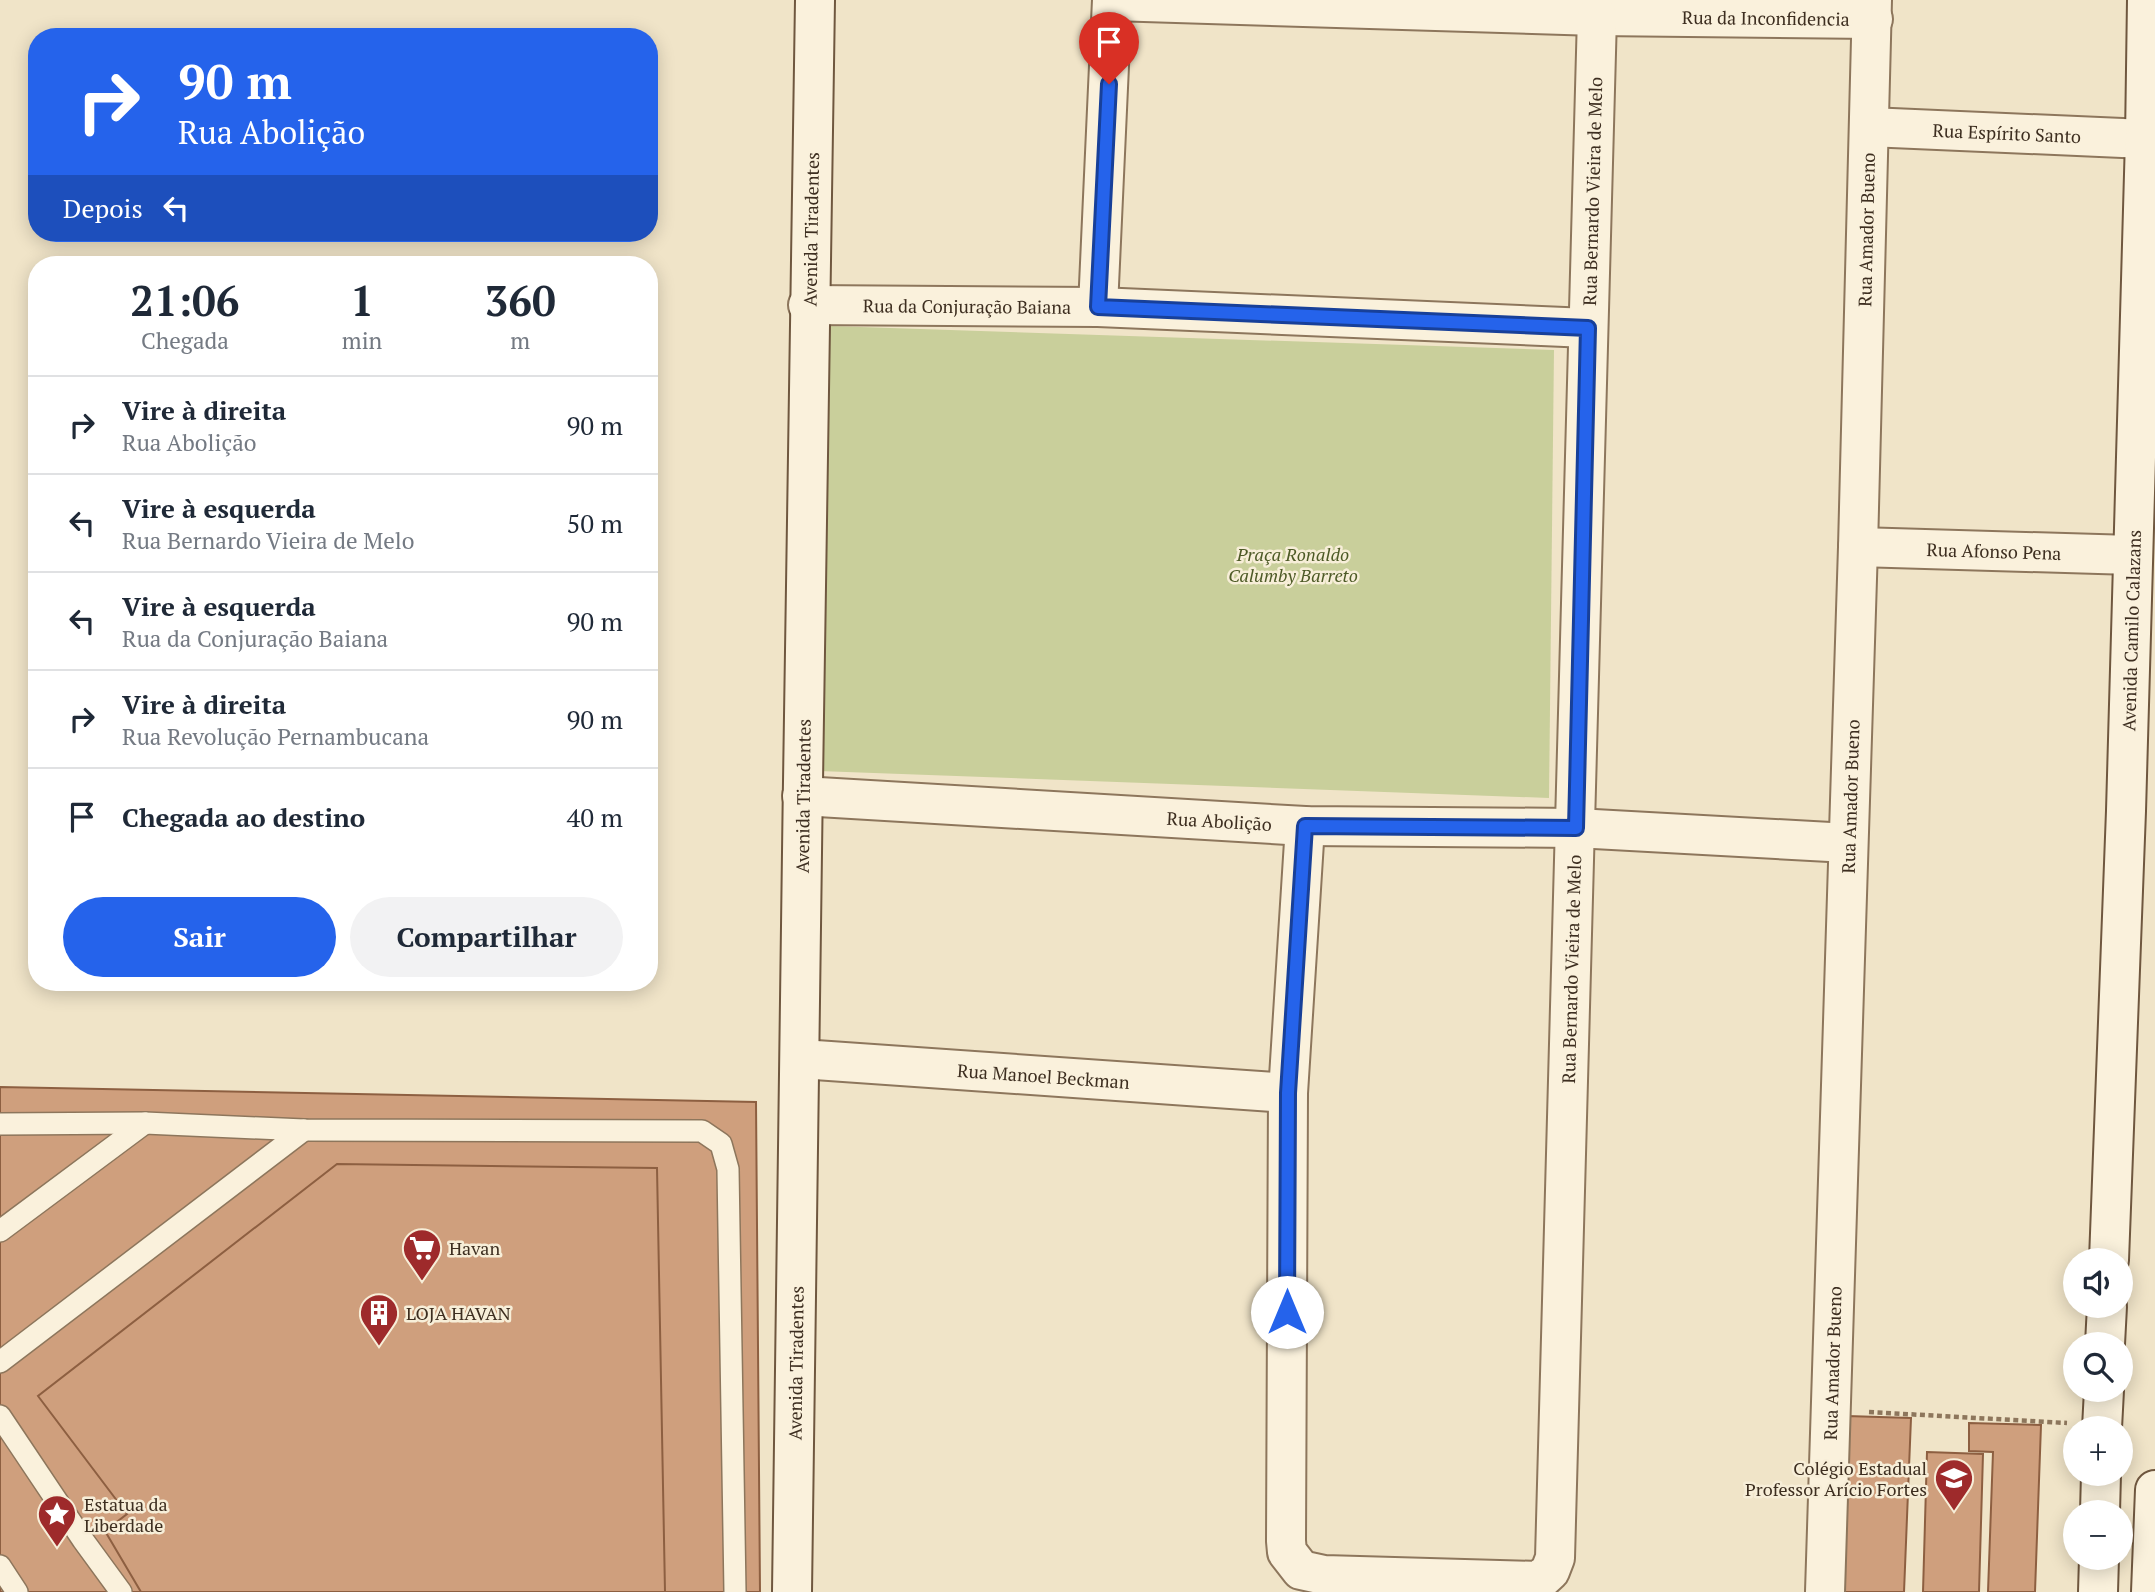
<!DOCTYPE html>
<html lang="pt">
<meta charset="utf-8">
<style>
body{margin:0;font-family:"PT Serif",serif;background:#f2f2f3;color:#1f2937;height:100vh;display:flex;flex-direction:column;font-size:26px;white-space:nowrap}
*{box-sizing:border-box;margin:0}
p{font-size:23px;color:#747a83}
.icon{flex:none;width:38px;height:38px;fill:none;stroke:currentColor;stroke-width:2;stroke-linecap:round;stroke-linejoin:round}
.map{position:relative;flex:1;overflow:hidden}
.panel{position:absolute;left:28px;top:256px;width:630px;height:735px;display:flex;flex-direction:column;background:#fff;border-radius:28px;box-shadow:0 4px 18px #0003}
.panel>*{flex:none}
.banner{position:absolute;left:28px;top:28px;width:630px;height:214px;border-radius:28px;box-shadow:0 4px 18px #0003;background:#2563eb;color:#fff;overflow:hidden}
.tools{position:absolute;left:2063px;top:1248px;display:grid;gap:14px}
.tools a{display:grid;place-items:center;width:70px;height:70px;border-radius:50%;background:#fff;box-shadow:0 4px 18px #0003;font-size:35px}
.pin{position:absolute;display:grid;place-items:center;width:60px;height:60px;color:#fff;margin:-72px -30px;border-radius:50% 50% 50% 0;rotate:-45deg;box-shadow:0 0 7px #0007}
.pin .icon{rotate:45deg}
.me{position:absolute;width:77px;margin:-38px;rotate:0deg;stroke-linejoin:round;filter:drop-shadow(0 0 5px #0008)}
.turn{display:flex;align-items:center;gap:24px;height:147px;padding:0 35px;font-size:32px}
.turn .icon{width:91px;height:91px;stroke-width:2.5}
.turn b{display:block;font-size:49px;line-height:60px}
.then{display:flex;align-items:center;height:66px;padding:0 35px;background:#0003;gap:14px;font-size:26px}
.eta{display:flex;justify-content:space-evenly;align-items:center;height:119px;text-align:center}
.eta b{font-size:42px;font-weight:800;line-height:49px}
.action{display:flex;gap:14px;margin-top:auto;padding:14px 35px}
.action a{flex:1;height:80px;border-radius:42px;background:#2563eb;color:#fff;font-size:28px;font-weight:800;line-height:80px;text-align:center}
.action a+a{background:#f2f2f3;color:#1f2937}
ul{padding:0;list-style:none}
li{display:flex;align-items:center;gap:21px;height:98px;padding:0 35px;border-top:2px solid #e0e1e3}
li div{flex:1}
li b{display:block;font-size:26px}
li em{font-style:normal}
.map>svg:first-child{display:block}
.green{fill:#c9cf9b}
.building{fill:#cf9f7d;stroke:#8d5f41;stroke-width:2}
.lines{fill:none;stroke-linecap:round;stroke-linejoin:round}
.lane-casing{stroke:#8d765c;stroke-width:24}
.street-casing{stroke:#8d765c;stroke-width:42}
.secondary-casing{stroke:#6f573f;stroke-width:42}
.path{stroke:#8d765c;stroke-width:4.5;stroke-dasharray:5 3.5;stroke-linecap:butt}
.lane{stroke:#faf1dc;stroke-width:21}
.street{stroke:#faf1dc;stroke-width:38}
.secondary{stroke:#faf1dc;stroke-width:38}
.route-casing{stroke:#184099;stroke-width:18}
.route{stroke:#2563eb;stroke-width:12}
.labels{text-anchor:middle;dominant-baseline:central;stroke-width:5;stroke-linejoin:round;paint-order:stroke}
.street-label{font-size:18px;fill:#3d2e20;stroke:#f7eed8}
.park-label{font-size:18px;font-style:italic;fill:#4d5a26;stroke:#f7eed8}
.poi-label{font-size:18px;fill:#3d2e20;stroke:#f7eed8;text-anchor:start}
</style>
<div class="map">
<svg width="2155" height="1592" viewBox="0 0 2155 1592">
<rect width="100%" height="100%" fill="#f0e4c8"/>
<path class="green" d="M830 326 1554 350 1549 798 819 771Z"/>
<g class="building">
<path d="M0 1087 756 1102 760 1592H0Z"/>
<path d="M337 1164 657 1168 665 1592H141L105 1531 127 1514 38 1396Z"/>
<path d="M1847 1416 1911 1418 1904 1592H1840Z"/>
<path d="M1969 1423 2041 1425 2035 1592H1988L1993 1452 1969 1451Z"/>
<path d="M1927 1452 1983 1454 1979 1592H1923Z"/>
</g>
<g class="lines">
<g class="lane-casing">
<g id="lane">
<path d="M0 1124 145 1123 304 1130 702 1131 721 1144 728 1169 735 1592"/>
<path d="M0 1231 145 1123"/>
<path d="M0 1362 304 1130"/>
<path d="M0 1416 83 1540 121 1592"/>
<path d="M0 1566 17 1592"/>
</g>
</g>
<g class="street-casing">
<g id="street">
<path id="s1" d="M1112 1 1597 16 1873 19"/>
<path id="s2" d="M1869 127 2145 139"/>
<path id="s3" d="M808 305 1098 307 1588 328"/>
<path d="M1098 307 1112 0"/>
<path id="s4" d="M1858 547 2132 555"/>
<path id="s5" d="M802 796 1305 826 1576 828 1848 843"/>
<path id="s6" d="M1305 826 1288 1093 1286 1541 1287 1552 1301 1570 1324 1575 1539 1581 1550 1571 1555 1558 1597 16"/>
<path id="s7" d="M801 1059 1288 1093"/>
<path id="s8" d="M1825 1592 1858 547 1872 0"/>
</g>
</g>
<g class="secondary-casing">
<g id="secondary">
<path id="s9" d="M2109 1260 2126 811 2145 139 2147 0"/>
<path d="M2105 1344 2107 1306"/>
<path d="M2102 1428 2104 1390"/>
<path d="M2100 1512 2101 1474"/>
<path id="s10" d="M792 1592C801 1061 804 531 815 0"/>
<path d="M2098 1592 2099 1558"/>
<path d="M2151 1592 2155 1490"/>
</g>
</g>
<path class="path" d="M1869 1412 2067 1423"/>
<use href="#lane" class="lane"/>
<use href="#street" class="street"/>
<use href="#secondary" class="secondary"/>
</g>
<g class="lines">
<g class="route-casing">
<path id="route" d="M1109 84 1098 307 1588 328 1576 828 1305 826 1288 1093 1287 1312"/>
</g>
<use href="#route" class="route"/>
</g>
<defs>
<g id="supermarket-pin" transform="scale(2.0125)"><path d="M0 17L-7.5 6A9.5 9.5 0 1 1 7.5 6Z" fill="#9e2a2b" stroke="#f7eed8"/><path d="M-6-5.5h2.5l.6 2H6L4.5 2H-2.5L-4.4-4H-6ZM-1.5 3.2a1.3 1.3 0 1 0 .1 0ZM3 3.2a1.3 1.3 0 1 0 .1 0Z" fill="#fff"/></g>
<g id="building-pin" transform="scale(2.0125)"><path d="M0 17L-7.5 6A9.5 9.5 0 1 1 7.5 6Z" fill="#9e2a2b" stroke="#f7eed8"/><path d="M-4-6H4V6H1V3H-1V6H-4ZM-2.5-4.3h1.7v1.8h-1.7ZM.8-4.3h1.7v1.8H.8ZM-2.5-1h1.7V.8h-1.7ZM.8-1h1.7V.8H.8Z" fill="#fff"/></g>
<g id="school-pin" transform="scale(2.0125)"><path d="M0 17L-7.5 6A9.5 9.5 0 1 1 7.5 6Z" fill="#9e2a2b" stroke="#f7eed8"/><path d="M0-5L7-2L0 1L-7-2ZM-4 1L0 2.5L4 1V4Q0 6-4 4Z" fill="#fff"/></g>
<g id="sight-pin" transform="scale(2.0125)"><path d="M0 17L-7.5 6A9.5 9.5 0 1 1 7.5 6Z" fill="#9e2a2b" stroke="#f7eed8"/><path d="M0-6L1.8-2.2L6-1.7L2.9 1.2L3.7 5.4L0 3.3L-3.7 5.4L-2.9 1.2L-6-1.7L-1.8-2.2Z" fill="#fff"/></g>
</defs>
<g fill-rule="evenodd">
<use href="#supermarket-pin" x="422" y="1248"/>
<use href="#building-pin" x="379" y="1313"/>
<use href="#school-pin" x="1954" y="1478"/>
<use href="#sight-pin" x="57" y="1514"/>
</g>
<g class="labels">
<g class="street-label">
<text stroke="none"><textPath href="#s1" startOffset="654">Rua da Inconfidencia</textPath></text>
<text stroke="none"><textPath href="#s2" startOffset="138">Rua Espírito Santo</textPath></text>
<text stroke="none"><textPath href="#s6" startOffset="2384">Rua Bernardo Vieira de Melo</textPath></text>
<text stroke="none"><textPath href="#s10" startOffset="1363">Avenida Tiradentes</textPath></text>
<text stroke="none"><textPath href="#s8" startOffset="1363">Rua Amador Bueno</textPath></text>
<text stroke="none"><textPath href="#s3" startOffset="159">Rua da Conjuração Baiana</textPath></text>
<text stroke="none"><textPath href="#s4" startOffset="136">Rua Afonso Pena</textPath></text>
<text stroke="none"><textPath href="#s9" startOffset="630">Avenida Camilo Calazans</textPath></text>
<text stroke="none"><textPath href="#s10" startOffset="796">Avenida Tiradentes</textPath></text>
<text stroke="none"><textPath href="#s8" startOffset="796">Rua Amador Bueno</textPath></text>
<text stroke="none"><textPath href="#s5" startOffset="418">Rua Abolição</textPath></text>
<text stroke="none"><textPath href="#s6" startOffset="1606">Rua Bernardo Vieira de Melo</textPath></text>
<text stroke="none"><textPath href="#s7" startOffset="243">Rua Manoel Beckman</textPath></text>
<text stroke="none"><textPath href="#s10" startOffset="229">Avenida Tiradentes</textPath></text>
<text stroke="none"><textPath href="#s8" startOffset="229">Rua Amador Bueno</textPath></text>
</g>
<g class="park-label">
<text x="1293" y="554">Praça Ronaldo<tspan x="1293" dy="21">Calumby Barreto</tspan></text>
</g>
<g class="poi-label">
<text x="449" y="1248">Havan</text>
<text x="406" y="1313">LOJA HAVAN</text>
<text x="1927" y="1468" text-anchor="end">Colégio Estadual<tspan x="1927" dy="21">Professor Arício Fortes</tspan></text>
<text x="84" y="1504">Estatua da<tspan x="84" dy="21">Liberdade</tspan></text>
</g>
</g>
</svg>
<div class="tools">
<a><svg class="icon" aria-label="sound" viewBox="0 0 24 24"><path d="M4 9h4l5-4v14l-5-4H4zM17 9q2 3 0 6"/></svg></a>
<a><svg class="icon" aria-label="search" viewBox="0 0 24 24"><circle cx="10" cy="10" r="6"/><path d="M15 15l6 6"/></svg></a>
<a>+</a>
<a>−</a>
</div>
<div class="pin" style="left:1109px;top:84px;background:#d93025"><svg class="icon" aria-label="arrive" viewBox="0 0 24 24"><path d="M6 21V4h12l-3 4 3 4H6"/></svg></div>
<svg class="me" style="left:1287px;top:1312px" viewBox="-20 -20 40 40"><circle r="19" fill="#fff"/><path d="M0-13L10 11 0 6-10 11z" fill="#2563eb"/></svg>
<div class="banner">
<div class="turn"><svg class="icon" aria-label="right" viewBox="0 0 24 24"><path d="M7 20v-9h11M14 6l5 5-5 5"/></svg><div><b>90 m</b>Rua Abolição</div></div>
<div class="then">Depois<svg class="icon" aria-label="left" viewBox="0 0 24 24"><path d="M17 20v-9H6M10 6l-5 5 5 5"/></svg></div>
</div>
<section class="panel">
<div class="eta">
<div><b>21:06</b><p>Chegada</p></div>
<div><b>1</b><p>min</p></div>
<div><b>360</b><p>m</p></div>
</div>
<ul>
<li><svg class="icon" aria-label="right" viewBox="0 0 24 24"><path d="M7 20v-9h11M14 6l5 5-5 5"/></svg><div><b>Vire à direita</b><p>Rua Abolição</p></div><em>90 m</em></li>
<li><svg class="icon" aria-label="left" viewBox="0 0 24 24"><path d="M17 20v-9H6M10 6l-5 5 5 5"/></svg><div><b>Vire à esquerda</b><p>Rua Bernardo Vieira de Melo</p></div><em>50 m</em></li>
<li><svg class="icon" aria-label="left" viewBox="0 0 24 24"><path d="M17 20v-9H6M10 6l-5 5 5 5"/></svg><div><b>Vire à esquerda</b><p>Rua da Conjuração Baiana</p></div><em>90 m</em></li>
<li><svg class="icon" aria-label="right" viewBox="0 0 24 24"><path d="M7 20v-9h11M14 6l5 5-5 5"/></svg><div><b>Vire à direita</b><p>Rua Revolução Pernambucana</p></div><em>90 m</em></li>
<li><svg class="icon" aria-label="arrive" viewBox="0 0 24 24"><path d="M6 21V4h12l-3 4 3 4H6"/></svg><div><b>Chegada ao destino</b></div><em>40 m</em></li>
</ul>
<div class="action"><a>Sair</a><a>Compartilhar</a></div>
</section>
</div>
